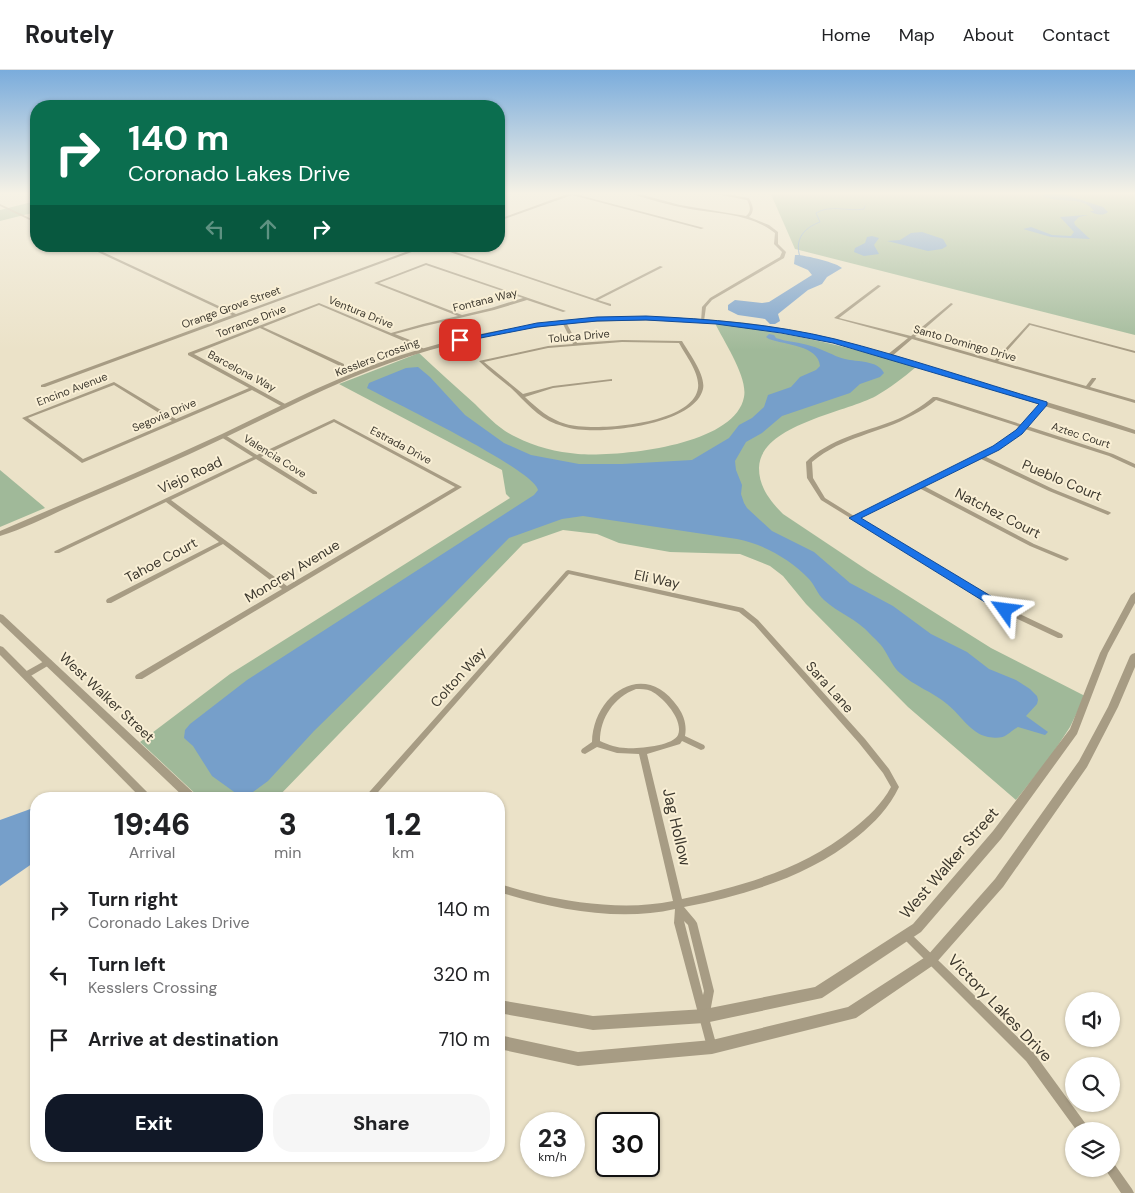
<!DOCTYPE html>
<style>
body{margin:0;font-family:"DM Sans",sans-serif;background:#f6f6f6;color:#202124;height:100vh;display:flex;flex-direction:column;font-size:19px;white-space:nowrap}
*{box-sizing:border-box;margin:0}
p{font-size:16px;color:#757577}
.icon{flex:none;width:28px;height:28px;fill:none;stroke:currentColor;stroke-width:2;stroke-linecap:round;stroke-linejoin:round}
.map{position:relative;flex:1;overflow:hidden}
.side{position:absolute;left:30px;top:722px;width:475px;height:370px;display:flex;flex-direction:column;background:#fff;border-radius:20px;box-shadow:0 1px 4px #0004}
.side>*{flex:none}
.banner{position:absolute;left:30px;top:30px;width:475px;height:152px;border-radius:20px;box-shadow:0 1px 4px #0004;background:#0b6e4f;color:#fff;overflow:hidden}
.tools{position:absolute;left:1065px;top:922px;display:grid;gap:10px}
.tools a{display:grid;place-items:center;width:55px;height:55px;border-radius:50%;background:#fff;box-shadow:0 1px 4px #0004;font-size:25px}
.speed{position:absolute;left:520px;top:1042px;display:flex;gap:10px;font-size:25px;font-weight:700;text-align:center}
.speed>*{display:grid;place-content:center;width:65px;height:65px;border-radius:50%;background:#fff;box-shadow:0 1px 4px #0004;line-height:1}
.speed small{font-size:12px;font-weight:400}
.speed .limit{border:2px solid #111;border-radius:8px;background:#fff;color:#111}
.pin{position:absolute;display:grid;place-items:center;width:42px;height:42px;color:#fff;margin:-21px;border-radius:10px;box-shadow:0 2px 8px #0006}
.me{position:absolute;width:55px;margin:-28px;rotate:301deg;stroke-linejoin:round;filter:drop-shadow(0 0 4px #0008)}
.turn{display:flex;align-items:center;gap:18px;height:105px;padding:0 15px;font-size:22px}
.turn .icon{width:65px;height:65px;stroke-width:2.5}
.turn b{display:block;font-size:35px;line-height:42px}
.lanes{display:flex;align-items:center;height:48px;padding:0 15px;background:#0003;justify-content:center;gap:25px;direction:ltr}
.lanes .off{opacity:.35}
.eta{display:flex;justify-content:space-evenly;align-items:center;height:85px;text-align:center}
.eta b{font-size:30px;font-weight:800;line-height:35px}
.primary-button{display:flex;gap:10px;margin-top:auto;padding:10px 15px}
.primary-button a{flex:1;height:58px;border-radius:20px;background:#111827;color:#fff;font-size:20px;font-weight:800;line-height:58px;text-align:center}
.primary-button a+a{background:#f6f6f6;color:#202124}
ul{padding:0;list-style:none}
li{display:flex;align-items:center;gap:15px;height:65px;padding:0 15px}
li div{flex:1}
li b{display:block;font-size:19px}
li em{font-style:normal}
header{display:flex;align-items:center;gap:30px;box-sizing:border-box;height:70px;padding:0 25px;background:#fff;border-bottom:1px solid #e0e0e0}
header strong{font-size:24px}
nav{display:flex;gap:28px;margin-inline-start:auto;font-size:18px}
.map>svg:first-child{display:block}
.green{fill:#a0b999}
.water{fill:#769fca}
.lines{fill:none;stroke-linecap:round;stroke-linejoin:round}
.stream{stroke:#769fca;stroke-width:1}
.minor{fill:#a79c84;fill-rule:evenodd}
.tertiary{fill:#a79c84;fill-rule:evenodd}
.primary{fill:#766135;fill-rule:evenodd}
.route{fill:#1a73e8;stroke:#114b97}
.labels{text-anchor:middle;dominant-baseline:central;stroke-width:4;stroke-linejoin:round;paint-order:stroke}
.far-street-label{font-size:11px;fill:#3c382e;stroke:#f9efd5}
.street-label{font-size:14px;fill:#3c382e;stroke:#f9efd5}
.near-street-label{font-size:16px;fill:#3c382e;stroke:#f9efd5}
</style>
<header>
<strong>Routely</strong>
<nav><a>Home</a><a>Map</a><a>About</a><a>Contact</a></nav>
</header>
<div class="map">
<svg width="1135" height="1123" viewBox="0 0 1135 1123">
<rect width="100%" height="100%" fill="#ebe2c8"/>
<g class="green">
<path d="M770 122H1135V265L795 179Z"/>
<path d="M36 131V142L0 151V140Z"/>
<path d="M715 253C786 262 848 276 916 297 904 307 890 318 876 326 844 343 760 355 759 398 759 417 770 431 783 444L867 500 991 578 1085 626 1070 657 1051 686 1016 730 908 637 806 534 783 506 770 496 740 484 670 482 619 473 597 464 563 460 523 474 276 729H201L140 672 230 604 510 428 506 424 502 400 339 314 419 283C437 300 456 317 475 334 487 346 500 360 516 367 535 377 557 382 578 384 618 387 735 376 744 327 748 307 724 272 715 253Z"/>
<path d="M0 400 43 436 45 438 0 457Z"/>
</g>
<g class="water">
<path d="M1046 122H1057L1103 137 1108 142C1103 146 1095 145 1090 141H1094C1083 125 1058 134 1043 126Z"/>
<path d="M1086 145H1088L1079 147 1074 152 1075 155 1090 169 1051 167 1023 159 1031 157 1052 165 1071 166 1074 162 1060 147Z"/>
<path d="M922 162 943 169 947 176 942 179 928 181 887 171 900 170 911 163Z"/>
<path d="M872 166 879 168 874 175 879 184 864 186 854 182 855 178 865 173 867 167Z"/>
<path d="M795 185C802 184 838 193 842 198L827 207 822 214 808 220 778 244 780 251 775 254H770L765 249 738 245 728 240V235L735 230 762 233 769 232 812 205 808 200 794 194Z"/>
<path d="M769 264 774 265 776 268C787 272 800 272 811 276 823 279 833 286 845 289 857 292 878 290 884 303L880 307 860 314 850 323 782 346 762 363 746 372 735 391 736 400 742 415 741 424 744 433 747 438 772 461 814 482 850 513 893 536 931 564 967 582 989 599 1016 610 1030 619 1037 626 1038 630 1037 634 1026 646 1048 662 1045 665 1018 657C1006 664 1006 670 988 667 970 663 961 645 947 634 933 622 914 616 900 603 893 597 890 589 885 581 882 575 875 569 870 564 857 549 838 543 824 530 817 524 815 515 809 509 790 489 763 474 737 469L583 446 562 449 509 468 444 534 314 661 268 711 253 722 237 724 212 706 193 676 184 668 185 660 190 654 247 610 534 425 538 420C535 400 393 332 367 318L369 313 406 298 418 297 430 307 465 345 504 373 531 385 579 394H622L692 390 729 368 739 355 752 348 764 337 768 325 791 317 800 307 816 300 820 296C818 275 785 275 769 269L766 267Z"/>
<path d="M36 737V791L0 816V750Z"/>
</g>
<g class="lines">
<path class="stream" d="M800 187C794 169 804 158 820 152L816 143C831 134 848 142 864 139L865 136"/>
<g class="minor">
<path d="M573 122H575V124L704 158 701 159 572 125 499 151V149Z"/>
<path d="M626 122H632L680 135 746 146C752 141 750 136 747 130L705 122H714L749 128C753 136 755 141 749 147L769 155 778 162V174L786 182 784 188 712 230 706 237 704 251 701 252 702 237 710 228 780 187 782 182 774 174 775 163C751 144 720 144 690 139 669 135 647 129 626 122Z"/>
<path d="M0 134 36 151V153L0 136Z"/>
<path d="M85 176H90L236 244 422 176H428L45 317H41V315L232 245Z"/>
<path d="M432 176H438L595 229 660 196 663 197 598 230 611 234V236H610Z"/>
<path d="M426 193 566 241 563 242 527 230 494 240 425 256 395 264 410 270 424 279V280L422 281 406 272 319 235 263 257 344 294V296H340L260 258 194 284 287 335V337H283L252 320 82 393 22 348 114 312 176 349 249 318 188 285V283L319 233 391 263 423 254 458 246 374 213ZM426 195 523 228 491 238 462 245 379 213ZM114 315 172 351 83 389 28 348Z"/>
<path d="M878 215 881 216 839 248 911 266 951 233 953 234 952 235 915 267 995 290 1029 253 1135 281V283L1030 255 998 291 1086 316 1092 308H1096V309L1090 317 1135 330V333L912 269 891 287H887V285L908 268 834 248Z"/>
<path d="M563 251 566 252 577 273 622 270 682 271C689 283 706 305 703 319 695 353 614 362 586 360 575 360 565 357 556 354 537 347 525 331 511 318 500 309 489 301 479 291L548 276 573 274 562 252ZM622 272 679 273C686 286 700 303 698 318 693 355 593 362 566 354 549 349 538 339 525 327L553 318 610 311H612V309L553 316 523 324 484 292 548 278Z"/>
<path d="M933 327H937L1023 355 1042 332H1046V334L1027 356 1113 384 1135 394V398L1109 386 1025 359C1014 371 998 379 984 386L1053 419 1110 442 1111 443 1108 445 1049 421 979 388 924 416 1034 474 1068 488 1069 489 1066 491 1030 476 919 418 858 448 1007 538 1062 564 1063 566 1062 568H1058L1003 542 821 430 807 408 806 392C829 369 864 362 893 351 908 345 921 337 933 327ZM936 330 1020 357 1017 361 994 377 854 446 825 428 813 408 812 392C843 366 879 364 913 345 921 341 929 336 936 330Z"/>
<path d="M334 349 462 417 142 609H136L135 607 136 605 282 519 223 474 111 533H107L106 531 107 529 219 472 166 432 59 483H55L54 482 55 481 253 387 221 367V365H225L257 385ZM334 352 455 417 287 516 171 430 256 389 313 424H317V422L261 387Z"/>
<path d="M568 500 743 538 758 550 865 669 889 699 899 717C889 738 875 752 857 767 808 807 745 825 684 837L695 850 697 853 714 921 709 948 717 977 716 981 712 982 708 981 707 977 674 853 675 839C618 852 554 839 499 822V814C511 817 523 821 536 824 578 834 630 840 673 831L639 684 617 683 597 677 585 684 582 683 581 681 582 679 592 672C593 624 645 588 678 637 684 646 687 655 685 666L704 675 705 677 704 679 701 680 682 671 680 674 647 684 682 829C743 816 803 799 853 759 868 747 882 734 891 717L883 703 859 673 754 554 739 542 569 504 372 729H363L566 501ZM636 619C641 619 646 619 651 621 663 627 684 650 678 665 673 676 637 679 626 678 617 678 609 675 600 671 600 648 614 627 636 619ZM684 851 688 855 704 921 703 925Z"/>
<path d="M48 589 51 590 52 592 51 594 29 607H23L22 605 23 603Z"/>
<path d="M906 860 909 862 1034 983 1088 1057 1090 1061H1077L1026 991 903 868 901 865 903 862Z"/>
<path d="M1111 1093 1115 1095 1132 1119 1134 1123H1121L1105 1099H1111Z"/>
</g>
<g class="tertiary">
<path d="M626 247C678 247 730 249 781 258 853 271 921 294 990 315 1038 330 1087 343 1135 360V364L867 281C697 235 515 239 351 308 309 326 268 347 226 367 178 390 129 411 80 432 54 443 27 458 0 466V461C74 429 149 398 222 364 287 333 351 299 421 279 488 259 556 250 626 247Z"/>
<path d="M1135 522V533L1108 583 1077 664 1001 769 921 862 822 928 705 953 593 960 499 943V930L593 946 705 939 815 917 913 854 993 761 1070 659 1100 583 1131 525Z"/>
<path d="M0 544 3 545 197 726 198 729H186L0 552Z"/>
<path d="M0 576 3 577 154 729H142L0 585Z"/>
<path d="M1135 583V597L1118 637 1087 697 1003 817 935 894 856 948 712 984 578 996 499 979V965L578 982 712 970 848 937 927 886 995 809 1079 691 1108 637 1130 586 1132 584Z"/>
</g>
<path class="primary" d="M0 122H3L0 124Z"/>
</g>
<linearGradient id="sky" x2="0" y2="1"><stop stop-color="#7aacdc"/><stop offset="0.44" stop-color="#f6f2e6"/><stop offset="1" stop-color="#f6f2e6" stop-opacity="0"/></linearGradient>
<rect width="1135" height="280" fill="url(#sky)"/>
<path class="route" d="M646 246C710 249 773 254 835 269 906 287 976 311 1047 332V335L1022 364 999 380 861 448 1009 537 1010 540 1009 542H1001L849 448 993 376 1016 360 1039 334 833 273 781 263 716 254 646 250 597 251 537 257 460 272 457 270 537 253 597 247Z"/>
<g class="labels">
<g class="far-street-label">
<text transform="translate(485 230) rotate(-14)">Fontana Way</text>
<text transform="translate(231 237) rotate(-20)">Orange Grove Street</text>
<text transform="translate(361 242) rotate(22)">Ventura Drive</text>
<text transform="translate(251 251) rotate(-21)">Torrance Drive</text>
<text transform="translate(579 266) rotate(-5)">Toluca Drive</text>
<text transform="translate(965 273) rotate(16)">Santo Domingo Drive</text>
<text transform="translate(377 287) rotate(-21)">Kesslers Crossing</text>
<text transform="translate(242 301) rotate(28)">Barcelona Way</text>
<text transform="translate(72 319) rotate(-21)">Encino Avenue</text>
<text transform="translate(164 345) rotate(-23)">Segovia Drive</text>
<text transform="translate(1081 365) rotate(18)">Aztec Court</text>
<text transform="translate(401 375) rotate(28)">Estrada Drive</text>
<text transform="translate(275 386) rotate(32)">Valencia Cove</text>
</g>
<g class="street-label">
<text transform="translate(190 405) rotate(-25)">Viejo Road</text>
<text transform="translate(1062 410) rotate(23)">Pueblo Court</text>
<text transform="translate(998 443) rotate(27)">Natchez Court</text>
<text transform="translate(161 490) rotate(-28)">Tahoe Court</text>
<text transform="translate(292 501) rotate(-31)">Moncrey Avenue</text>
<text transform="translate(657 509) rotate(12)">Eli Way</text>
<text transform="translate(458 607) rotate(-48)">Colton Way</text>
<text transform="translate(830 617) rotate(48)">Sara Lane</text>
<text transform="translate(107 627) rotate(43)">West Walker Street</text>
</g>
<g class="near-street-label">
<text transform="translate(677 757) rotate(77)">Jag Hollow</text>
<text transform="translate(949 793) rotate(-49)">West Walker Street</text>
<text transform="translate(1000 938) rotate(46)">Victory Lakes Drive</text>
</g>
</g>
</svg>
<div class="tools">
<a><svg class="icon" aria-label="sound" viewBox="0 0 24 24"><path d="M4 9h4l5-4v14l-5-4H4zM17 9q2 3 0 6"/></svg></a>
<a><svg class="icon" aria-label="search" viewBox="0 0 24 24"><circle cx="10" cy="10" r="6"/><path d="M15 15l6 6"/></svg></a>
<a><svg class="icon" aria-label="layers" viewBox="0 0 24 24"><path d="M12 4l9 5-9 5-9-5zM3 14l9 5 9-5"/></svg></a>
</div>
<div class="speed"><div>23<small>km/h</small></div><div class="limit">30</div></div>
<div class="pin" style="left:460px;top:270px;background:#d93025"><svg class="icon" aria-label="arrive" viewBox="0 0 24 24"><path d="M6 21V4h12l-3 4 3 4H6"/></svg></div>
<svg class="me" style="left:1005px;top:540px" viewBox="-20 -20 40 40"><path d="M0-17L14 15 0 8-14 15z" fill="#1a73e8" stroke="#fff" stroke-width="4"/></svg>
<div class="banner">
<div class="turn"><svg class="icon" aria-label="right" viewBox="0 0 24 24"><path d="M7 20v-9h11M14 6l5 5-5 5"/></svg><div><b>140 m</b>Coronado Lakes Drive</div></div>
<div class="lanes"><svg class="icon off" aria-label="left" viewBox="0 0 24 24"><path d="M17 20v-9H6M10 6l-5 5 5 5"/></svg><svg class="icon off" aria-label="ahead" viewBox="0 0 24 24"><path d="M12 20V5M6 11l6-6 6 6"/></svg><svg class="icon" aria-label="right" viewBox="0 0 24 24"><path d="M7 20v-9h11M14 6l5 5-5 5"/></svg></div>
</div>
<section class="side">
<div class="eta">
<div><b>19:46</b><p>Arrival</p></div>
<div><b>3</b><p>min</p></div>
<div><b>1.2</b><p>km</p></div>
</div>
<ul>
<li><svg class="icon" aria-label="right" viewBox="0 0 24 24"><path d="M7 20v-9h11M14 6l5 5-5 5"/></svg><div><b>Turn right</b><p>Coronado Lakes Drive</p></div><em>140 m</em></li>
<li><svg class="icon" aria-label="left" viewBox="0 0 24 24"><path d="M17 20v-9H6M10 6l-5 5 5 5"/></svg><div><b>Turn left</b><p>Kesslers Crossing</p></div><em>320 m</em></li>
<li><svg class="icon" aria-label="arrive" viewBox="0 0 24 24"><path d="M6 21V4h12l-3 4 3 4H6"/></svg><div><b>Arrive at destination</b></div><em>710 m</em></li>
</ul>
<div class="primary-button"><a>Exit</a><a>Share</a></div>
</section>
</div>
